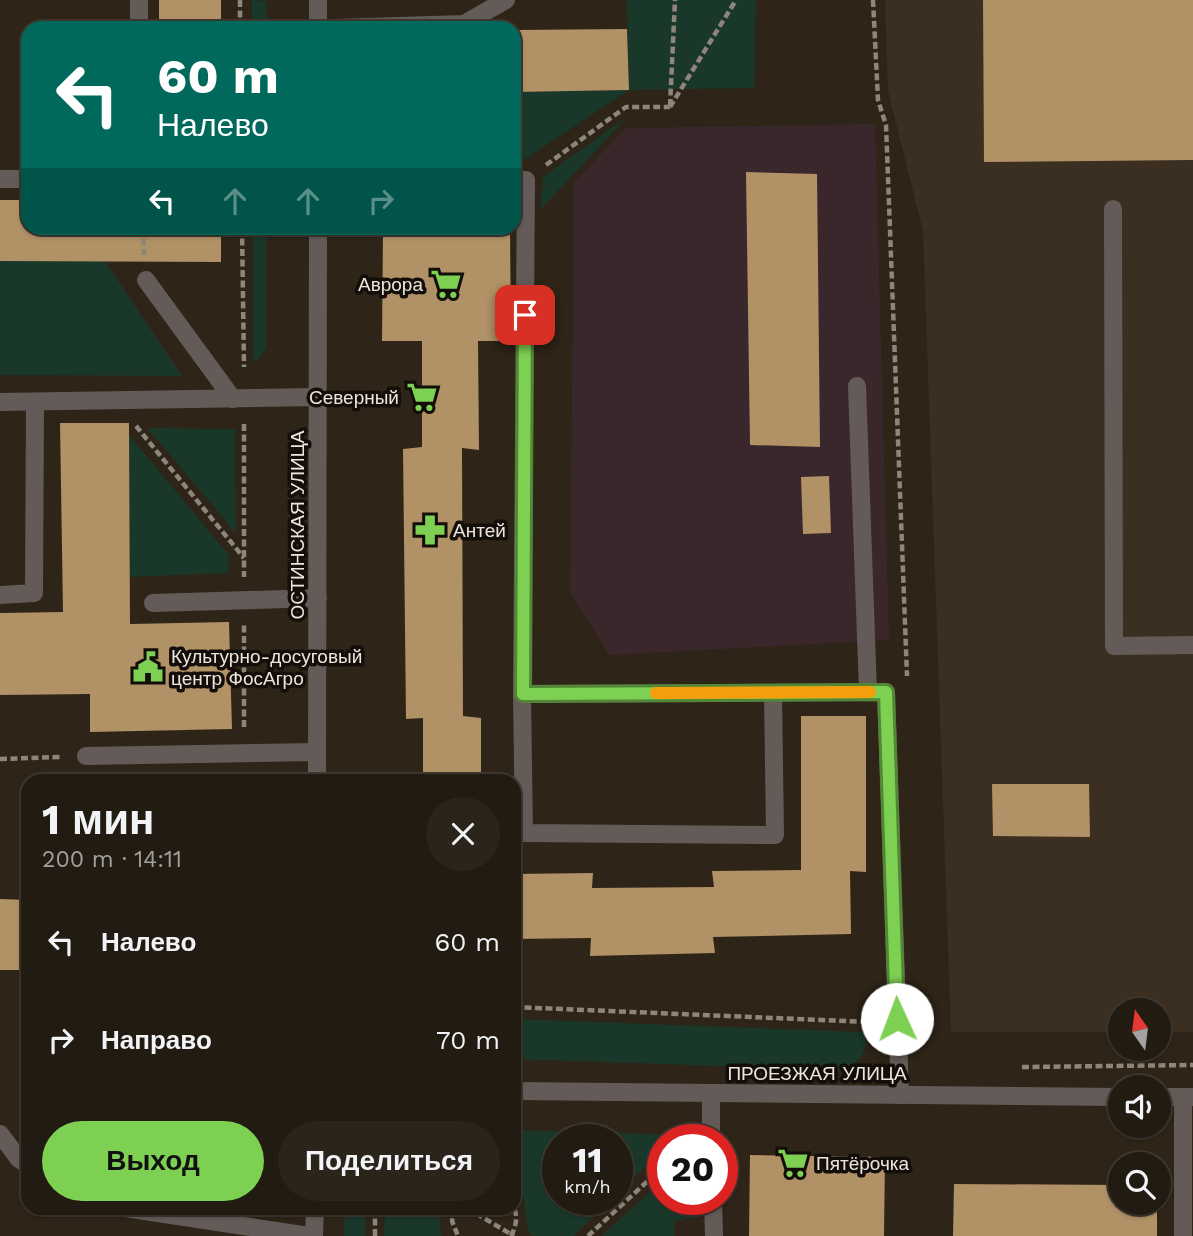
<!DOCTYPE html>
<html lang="ru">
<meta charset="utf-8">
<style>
body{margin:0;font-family:"Work Sans",sans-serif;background:#2a241a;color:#f1f3f6;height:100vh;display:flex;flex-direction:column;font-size:26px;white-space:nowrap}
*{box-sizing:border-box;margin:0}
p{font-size:23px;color:#a2a19f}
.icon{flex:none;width:38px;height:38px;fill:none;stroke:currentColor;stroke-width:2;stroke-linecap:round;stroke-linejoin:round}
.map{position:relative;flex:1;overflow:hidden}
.details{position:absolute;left:21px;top:774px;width:500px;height:441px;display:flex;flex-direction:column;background:#221b11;border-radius:21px;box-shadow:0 2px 5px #0004,0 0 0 2px #3f3931}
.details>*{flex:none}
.guide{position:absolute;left:21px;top:21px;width:500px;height:214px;border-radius:21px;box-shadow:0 2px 5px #0004,0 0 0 2px #3f3931;background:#00695c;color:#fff;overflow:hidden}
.needle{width:46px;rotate:346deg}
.tools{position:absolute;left:1108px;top:998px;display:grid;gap:14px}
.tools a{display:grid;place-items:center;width:63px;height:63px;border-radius:50%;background:#221b11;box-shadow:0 2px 5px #0004,0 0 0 2px #3f3931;font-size:35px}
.speed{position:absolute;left:542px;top:1124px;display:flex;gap:14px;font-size:35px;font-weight:700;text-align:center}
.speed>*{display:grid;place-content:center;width:91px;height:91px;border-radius:50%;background:#221b11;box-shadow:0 2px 5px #0004,0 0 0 2px #3f3931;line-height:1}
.speed small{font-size:18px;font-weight:400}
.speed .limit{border:10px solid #d22;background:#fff;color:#111}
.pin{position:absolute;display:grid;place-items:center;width:60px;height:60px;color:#fff;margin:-30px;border-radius:14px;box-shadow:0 4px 10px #0006}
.me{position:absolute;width:77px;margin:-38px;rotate:358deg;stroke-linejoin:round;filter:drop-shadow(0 0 5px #0008)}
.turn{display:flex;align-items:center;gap:24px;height:147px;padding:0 21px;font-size:32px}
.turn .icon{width:91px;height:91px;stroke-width:2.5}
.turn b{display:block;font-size:49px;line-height:60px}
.lanes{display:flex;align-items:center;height:66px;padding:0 21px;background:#0003;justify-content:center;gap:35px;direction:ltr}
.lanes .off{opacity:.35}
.round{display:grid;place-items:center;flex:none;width:74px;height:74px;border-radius:37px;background:#2a241a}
.summary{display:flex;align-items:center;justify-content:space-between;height:119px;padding:0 21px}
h1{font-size:42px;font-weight:700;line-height:52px}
.button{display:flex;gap:14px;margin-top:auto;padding:14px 21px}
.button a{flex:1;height:80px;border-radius:42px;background:#7ed053;color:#111;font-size:28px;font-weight:700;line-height:80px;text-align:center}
.button a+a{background:#2a241a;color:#f1f3f6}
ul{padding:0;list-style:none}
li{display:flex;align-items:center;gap:21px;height:98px;padding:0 21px}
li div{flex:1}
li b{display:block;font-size:26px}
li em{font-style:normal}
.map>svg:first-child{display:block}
.industrial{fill:#3b2f21}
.education{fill:#3a272c}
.green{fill:#19382a}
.building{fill:#b19166}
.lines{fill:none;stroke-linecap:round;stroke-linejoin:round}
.path{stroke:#8e857b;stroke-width:4.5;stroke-dasharray:7 3.5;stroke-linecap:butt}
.service{stroke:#645b59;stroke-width:18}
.minor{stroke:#645b59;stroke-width:18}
.tertiary{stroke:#645b59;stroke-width:18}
.route-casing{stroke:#528736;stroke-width:18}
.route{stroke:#7ed053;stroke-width:12}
.slow{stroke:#f59e0b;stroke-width:12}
.labels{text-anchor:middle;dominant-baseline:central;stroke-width:7;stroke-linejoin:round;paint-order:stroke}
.poi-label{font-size:19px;fill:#ece5dd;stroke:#130e09;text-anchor:start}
.street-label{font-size:19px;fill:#ece5dd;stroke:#130e09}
</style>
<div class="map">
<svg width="1193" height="1236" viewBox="0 0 1193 1236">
<rect width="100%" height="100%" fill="#2e2417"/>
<path class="industrial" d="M885 0H1193V1032H1159L1158 1010H1120V1032H951L923 231 888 91Z"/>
<path class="education" d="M875 124 889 640 609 655 570 592 574 182 626 128Z"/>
<g class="green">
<path d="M252 0 266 1V28H252Z"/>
<path d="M627 0H756L754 88 629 90 518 164H515L514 92 629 90Z"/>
<path d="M628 116 541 209 543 177Z"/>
<path d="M253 228H266V348L260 358 253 363Z"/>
<path d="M0 261H105L182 376 0 375Z"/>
<path d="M147 428 235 429 236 533Z"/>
<path d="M129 435 229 555 228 573 130 577Z"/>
<path d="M515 1019 866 1032C866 1058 861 1061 839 1070L515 1059Z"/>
<path d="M515 1130 679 1135 674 1139H663V1150L618 1193V1139H558V1199H612L573 1236H534L528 1232 522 1187 515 1183Z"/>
<path d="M663 1180V1199H697L696 1218 674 1221V1236H601Z"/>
<rect x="344" y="1208" width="21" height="28"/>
<path d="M385 1208H439L441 1236H384Z"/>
</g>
<g class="building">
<rect x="159" y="0" width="62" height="28"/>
<path d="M983 0H1193V160L984 162Z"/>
<path d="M627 29 629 90 514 92V30Z"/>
<path d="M746 172 817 174 820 447 750 445Z"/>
<path d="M0 200H28V228H221V262L0 261Z"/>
<path d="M383 228H510L511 341H478L479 450 462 448 463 716 481 718V780H423V718L406 719 403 449 422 447V341H382Z"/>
<path d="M60 423H129L130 624 229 622 232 729 90 732V694L0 695V613L63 612Z"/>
<path d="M829 476 831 533 803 534 801 477Z"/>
<path d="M801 716H866V872L850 871 851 934 713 937 715 953 590 956 591 938 514 939V874L593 873 592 888 714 887 712 871 801 870Z"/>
<path d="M992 784H1089L1090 837 993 836Z"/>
<path d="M0 899 28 900V970H0Z"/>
<path d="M750 1155 885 1157 884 1236H749Z"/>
<path d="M954 1184 1120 1185V1202H1157V1236H953Z"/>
</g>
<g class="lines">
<g class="path">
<path d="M240 0V28"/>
<path d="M873 0 878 100 886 125 907 676"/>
<path d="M670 106 675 0"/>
<path d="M670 107 736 0"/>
<path d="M546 165 626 107H670"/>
<path d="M143 228 144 255"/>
<path d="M242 228 244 367"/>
<path d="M244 424V577"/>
<path d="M136 426 244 558"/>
<path d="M244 727V624"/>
<path d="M0 759 60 757"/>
<path d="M514 1007 869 1022 872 1025"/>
<path d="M1022 1067 1193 1065"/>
<path d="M455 1208 452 1221 458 1236"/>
<path d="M467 1208 514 1236"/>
<path d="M375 1236V1208"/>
<path d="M511 1236C516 1226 518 1218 514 1208"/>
<path d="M588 1236 663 1167"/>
</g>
<g class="service">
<path d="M139 0V28"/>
<path d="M335 28 464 24 506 0"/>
<path d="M0 179H28"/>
<path d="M514 180H526L522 694 886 692 900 1095"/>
<path d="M1113 209 1114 646 1193 645"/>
<path d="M146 280 233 399"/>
<path d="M857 386 868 692"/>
<path d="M0 402 318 397"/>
<path d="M0 595 34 593 35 402"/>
<path d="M153 603 318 598"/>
<path d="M522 694 524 833 775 835 773 693"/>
<path d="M86 756 317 752"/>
<path d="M0 1134 19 1159 28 1165"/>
<path d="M711 1139V1093"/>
<path d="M713 1199 714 1236"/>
<path d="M125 1208 309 1236"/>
<path d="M1183 1236V1097"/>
</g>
<g class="minor">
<path d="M514 1091 1120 1097"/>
<path d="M1158 1097H1193"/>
</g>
<g class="tertiary">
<path d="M318 28V0"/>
<path d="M317 780 318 228"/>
<path d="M314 1236 315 1208"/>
</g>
</g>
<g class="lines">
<g class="route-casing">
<path id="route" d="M525 315 523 694 886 692 897 1019"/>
</g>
<use href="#route" class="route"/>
<path class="slow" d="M656 693 870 692"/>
</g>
<defs>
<g id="supermarket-bare" transform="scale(2.415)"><path d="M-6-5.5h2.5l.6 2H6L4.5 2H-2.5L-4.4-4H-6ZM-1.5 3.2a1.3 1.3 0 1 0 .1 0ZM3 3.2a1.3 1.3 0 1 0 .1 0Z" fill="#7ed053" stroke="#130e09" stroke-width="2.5" paint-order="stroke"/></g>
<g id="pharmacy-bare" transform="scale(2.415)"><path d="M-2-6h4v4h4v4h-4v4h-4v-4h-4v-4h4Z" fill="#7ed053" stroke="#130e09" stroke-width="2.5" paint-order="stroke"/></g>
<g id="civic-bare" transform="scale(2.415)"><path d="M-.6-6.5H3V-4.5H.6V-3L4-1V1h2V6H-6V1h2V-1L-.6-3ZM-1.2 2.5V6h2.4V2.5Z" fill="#7ed053" stroke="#130e09" stroke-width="2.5" paint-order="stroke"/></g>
</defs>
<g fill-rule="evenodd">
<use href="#supermarket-bare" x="446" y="284"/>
<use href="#supermarket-bare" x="422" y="397"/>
<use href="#pharmacy-bare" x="430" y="530"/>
<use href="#civic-bare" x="148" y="667"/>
<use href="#supermarket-bare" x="793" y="1163"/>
</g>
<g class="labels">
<g class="poi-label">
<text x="423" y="284" text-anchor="end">Аврора</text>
<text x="399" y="397" text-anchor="end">Северный</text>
<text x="453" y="530">Антей</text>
<text x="171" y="656">Культурно-досуговый<tspan x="171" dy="22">центр ФосАгро</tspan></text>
<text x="816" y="1163">Пятёрочка</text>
</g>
<g class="street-label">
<text transform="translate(297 525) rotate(-90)">ОСТИНСКАЯ УЛИЦА</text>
<text x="817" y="1073">ПРОЕЗЖАЯ УЛИЦА</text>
</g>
</g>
</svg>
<div class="tools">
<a><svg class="needle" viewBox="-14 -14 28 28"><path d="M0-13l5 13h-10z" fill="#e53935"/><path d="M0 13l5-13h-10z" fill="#a2a19f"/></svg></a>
<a><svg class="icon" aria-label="sound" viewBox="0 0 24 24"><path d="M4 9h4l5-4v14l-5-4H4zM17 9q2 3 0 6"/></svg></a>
<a><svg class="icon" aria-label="search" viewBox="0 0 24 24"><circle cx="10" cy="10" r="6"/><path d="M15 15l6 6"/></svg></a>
</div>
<div class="speed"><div>11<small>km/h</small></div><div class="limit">20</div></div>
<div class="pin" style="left:525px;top:315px;background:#d93025"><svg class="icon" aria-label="arrive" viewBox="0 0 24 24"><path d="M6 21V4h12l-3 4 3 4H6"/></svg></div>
<svg class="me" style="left:897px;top:1019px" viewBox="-20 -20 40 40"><circle r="19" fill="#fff"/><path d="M0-13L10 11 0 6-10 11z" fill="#7ed053"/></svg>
<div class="guide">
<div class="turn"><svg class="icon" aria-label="left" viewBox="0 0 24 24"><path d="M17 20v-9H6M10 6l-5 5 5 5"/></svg><div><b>60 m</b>Налево</div></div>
<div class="lanes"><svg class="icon" aria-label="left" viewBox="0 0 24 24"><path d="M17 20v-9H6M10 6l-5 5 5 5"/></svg><svg class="icon off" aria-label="ahead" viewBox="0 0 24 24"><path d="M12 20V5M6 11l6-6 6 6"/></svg><svg class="icon off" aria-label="ahead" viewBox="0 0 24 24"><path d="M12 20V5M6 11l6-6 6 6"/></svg><svg class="icon off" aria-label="right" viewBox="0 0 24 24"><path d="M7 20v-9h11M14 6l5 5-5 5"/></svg></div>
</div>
<section class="details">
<div class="summary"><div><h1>1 мин</h1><p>200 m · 14:11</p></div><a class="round"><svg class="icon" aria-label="close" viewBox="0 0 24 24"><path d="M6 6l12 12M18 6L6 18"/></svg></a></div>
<ul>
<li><svg class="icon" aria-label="left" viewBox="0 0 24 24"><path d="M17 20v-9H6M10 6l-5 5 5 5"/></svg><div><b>Налево</b></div><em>60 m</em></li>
<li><svg class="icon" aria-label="right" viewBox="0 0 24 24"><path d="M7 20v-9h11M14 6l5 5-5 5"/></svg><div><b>Направо</b></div><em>70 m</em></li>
</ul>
<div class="button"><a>Выход</a><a>Поделиться</a></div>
</section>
</div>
